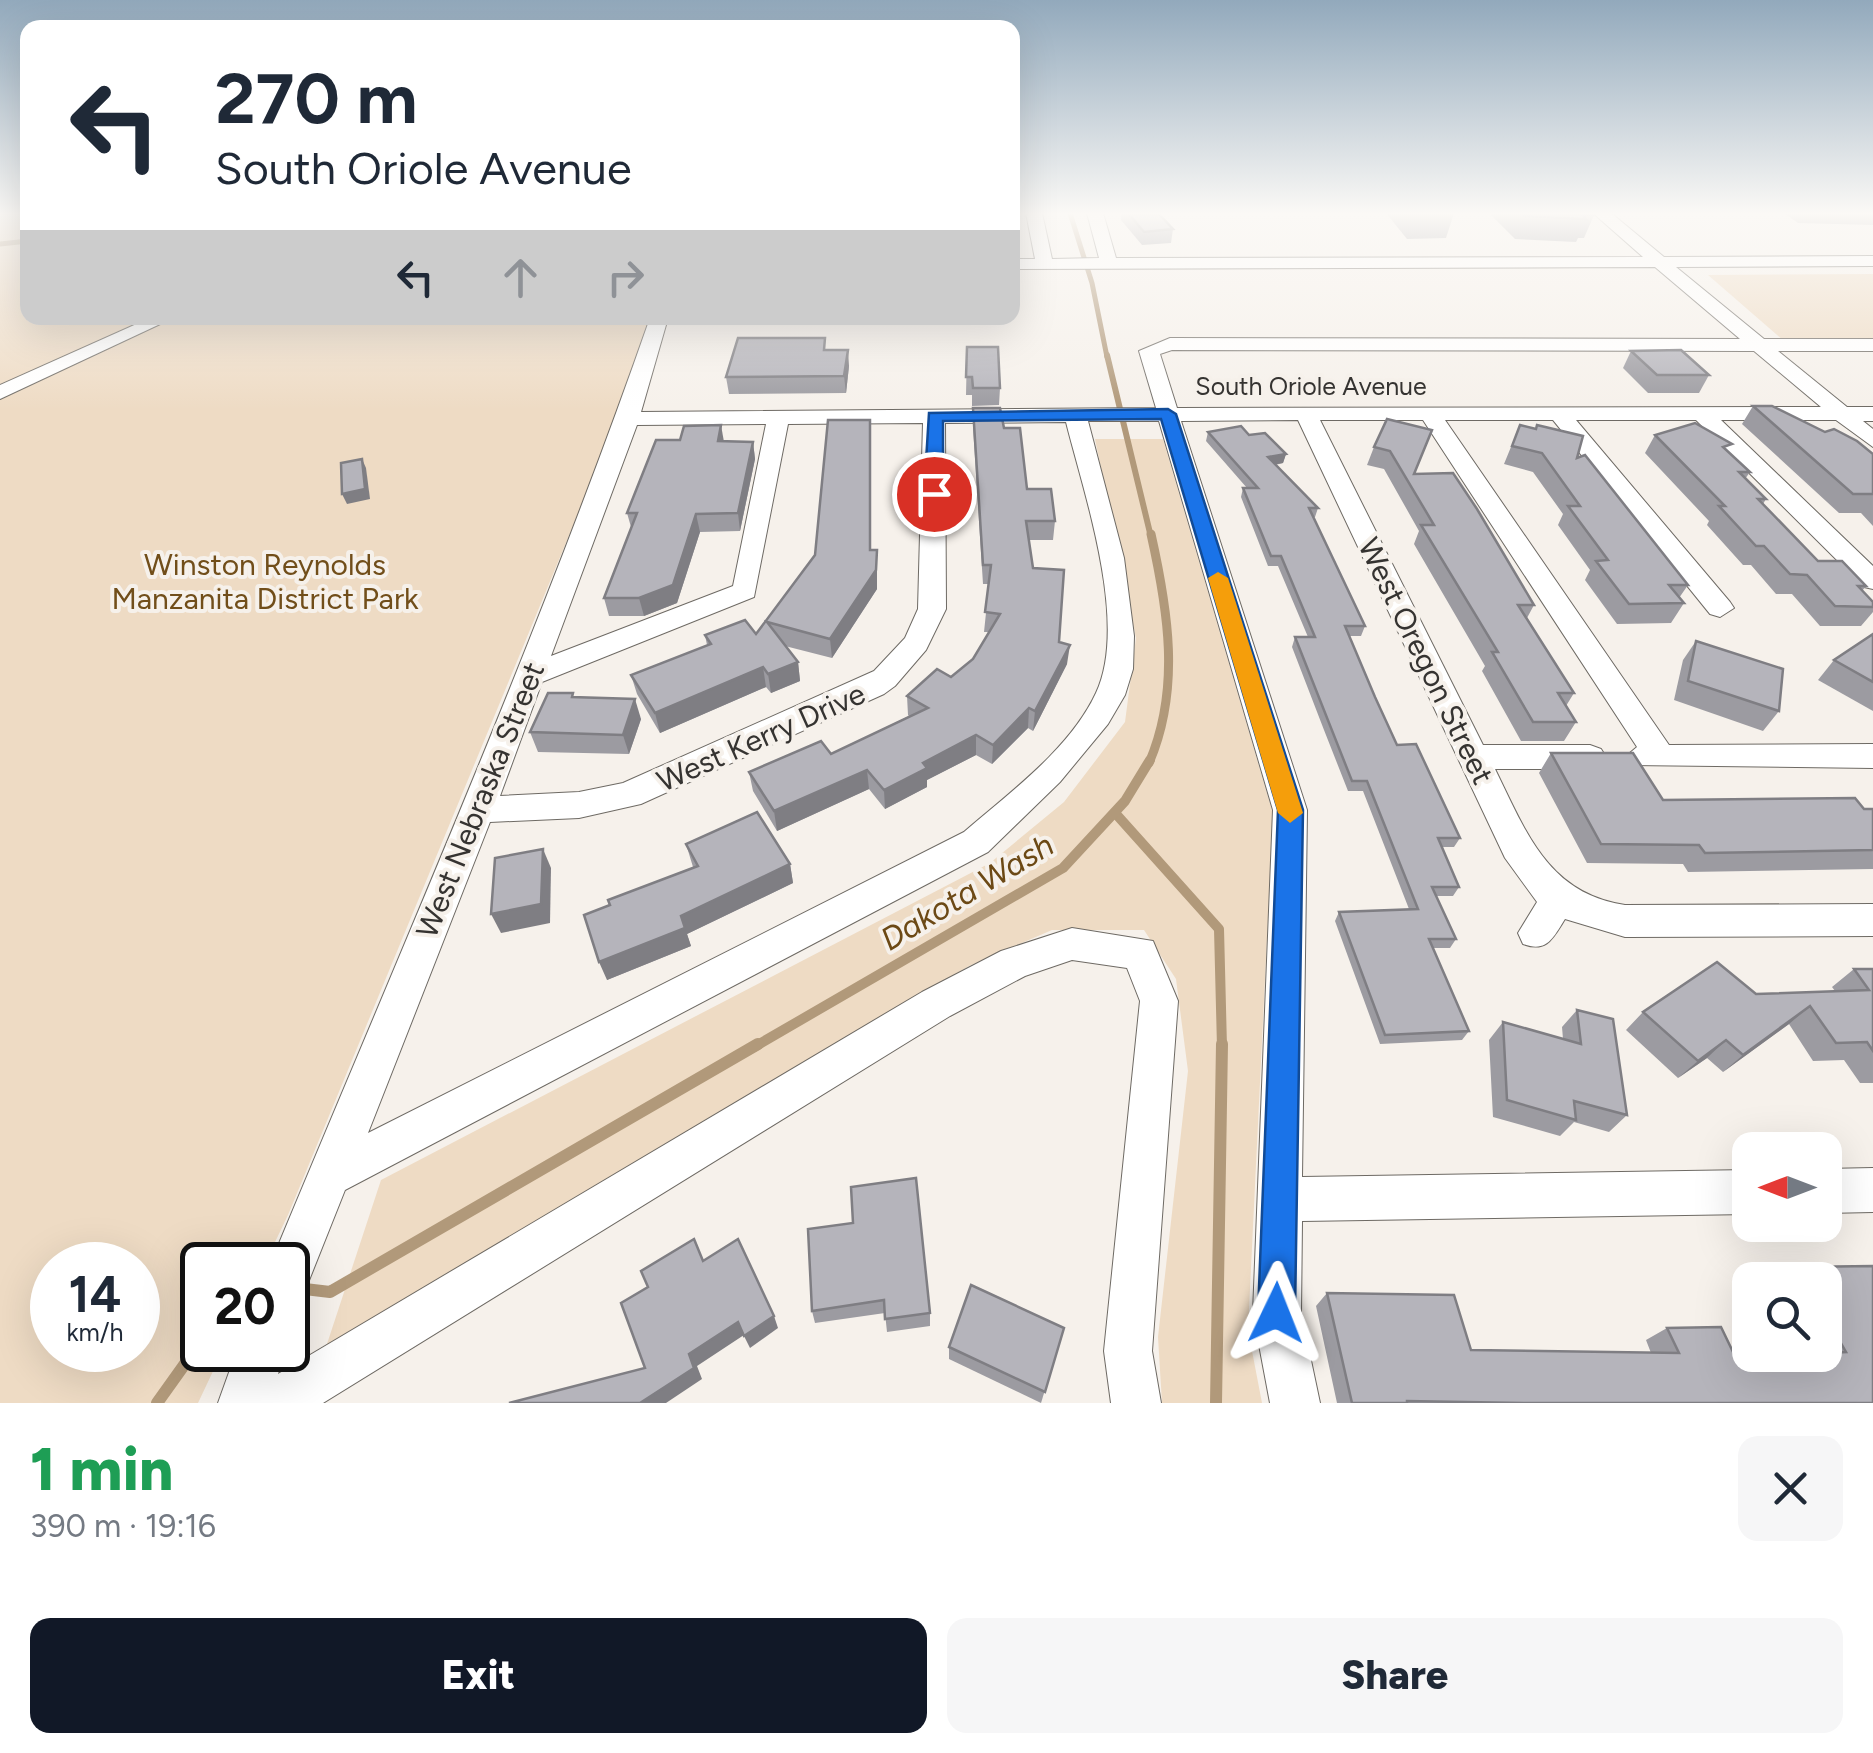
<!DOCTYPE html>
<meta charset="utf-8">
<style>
body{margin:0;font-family:Figtree,sans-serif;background:#f6f6f7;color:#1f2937;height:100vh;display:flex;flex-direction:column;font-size:38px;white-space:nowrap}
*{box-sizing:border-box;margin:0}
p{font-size:32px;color:#747a83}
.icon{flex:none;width:55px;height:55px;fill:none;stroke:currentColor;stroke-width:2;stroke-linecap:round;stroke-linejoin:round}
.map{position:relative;height:1403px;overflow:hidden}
.drawer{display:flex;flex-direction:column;background:#fff;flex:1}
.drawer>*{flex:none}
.top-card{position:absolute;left:20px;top:20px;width:1000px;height:305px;border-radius:20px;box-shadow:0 10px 40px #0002;background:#fff;color:#1f2937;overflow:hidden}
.needle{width:65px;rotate:270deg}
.controls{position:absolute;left:1732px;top:1132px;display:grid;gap:20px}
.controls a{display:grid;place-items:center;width:110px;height:110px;border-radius:20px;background:#fff;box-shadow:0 10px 40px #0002;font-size:50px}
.speed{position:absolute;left:30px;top:1242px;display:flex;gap:20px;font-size:50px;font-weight:700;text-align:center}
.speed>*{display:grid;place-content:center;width:130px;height:130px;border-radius:50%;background:#fff;box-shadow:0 10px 40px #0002;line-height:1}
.speed small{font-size:25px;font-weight:400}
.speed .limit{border:5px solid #111;border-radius:15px;background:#fff;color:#111}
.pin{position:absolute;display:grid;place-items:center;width:85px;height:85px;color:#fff;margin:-42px;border:5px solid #fff;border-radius:50%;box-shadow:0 2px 10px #0007}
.me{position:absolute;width:110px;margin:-55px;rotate:2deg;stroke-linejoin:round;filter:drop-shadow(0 0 8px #0008)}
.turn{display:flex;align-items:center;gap:35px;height:210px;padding:0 30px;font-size:45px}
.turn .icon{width:130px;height:130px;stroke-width:2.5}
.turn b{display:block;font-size:70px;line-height:85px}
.lanes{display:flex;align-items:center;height:95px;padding:0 30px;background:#0003;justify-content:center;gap:50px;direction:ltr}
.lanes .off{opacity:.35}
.round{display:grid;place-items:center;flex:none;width:105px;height:105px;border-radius:20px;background:#f6f6f7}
.headline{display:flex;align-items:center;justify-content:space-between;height:170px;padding:0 30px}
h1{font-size:60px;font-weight:800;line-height:75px;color:#1e9e55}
.button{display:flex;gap:20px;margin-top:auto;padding:20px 30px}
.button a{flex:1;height:115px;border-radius:20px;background:#111827;color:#fff;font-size:40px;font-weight:800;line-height:115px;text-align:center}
.button a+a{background:#f6f6f7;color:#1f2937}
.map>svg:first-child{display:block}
.green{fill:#eedbc4;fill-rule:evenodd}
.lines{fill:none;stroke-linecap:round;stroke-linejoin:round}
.stream-far4{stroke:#b1997a;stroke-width:5}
.stream-far3{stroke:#b1997a;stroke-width:6}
.stream-far2{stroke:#b1997a;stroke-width:9}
.stream-far1{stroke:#b1997a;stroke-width:10}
.stream{stroke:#b1997a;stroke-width:12}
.minor-casing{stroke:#6e6a64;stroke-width:2}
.minor{fill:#fff;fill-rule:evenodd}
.wall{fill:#9c9ba1}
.shaded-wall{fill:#7f7e83}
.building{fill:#b5b4bb;stroke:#7f7e83;stroke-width:2.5}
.route{fill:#1a73e8;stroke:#114b97;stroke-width:2.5}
.slow{fill:#f59e0b}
.labels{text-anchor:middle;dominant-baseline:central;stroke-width:8;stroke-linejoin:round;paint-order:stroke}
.far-street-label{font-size:25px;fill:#353331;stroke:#f6f1eb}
.park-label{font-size:30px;fill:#714e1a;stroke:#f6f1eb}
.street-label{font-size:30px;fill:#353331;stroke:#f6f1eb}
.water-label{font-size:32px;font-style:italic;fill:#6c4915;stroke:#f6f1eb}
</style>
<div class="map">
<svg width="1873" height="1403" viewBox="0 0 1873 1403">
<rect width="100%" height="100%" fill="#f6f1eb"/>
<g class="green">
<path d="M0 213H27L28 318H652L618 417 288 1215 264 1265H202V1350H223L198 1403H0ZM52 1265H138V1350H52Z"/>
<path d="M1873 274V339L1783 340 1708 275Z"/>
<path d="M1095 439H1163L1273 814 1248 1330 1262 1403H1162L1158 1337 1188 1071 1176 979 1144 930H1052L969 966 324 1353 381 1180 990 863 1064 802 1125 722 1136 638Z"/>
</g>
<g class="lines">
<g class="stream-far4">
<path d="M1070 213 1092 283 1107 357"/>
<path d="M0 244 28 241"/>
</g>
<path class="stream-far3" d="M1107 355 1151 537"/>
<path class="stream-far2" d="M1149 763C1181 689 1168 610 1151 534"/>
<g class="stream-far1">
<path d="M1116 814 1219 929 1222 1047"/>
<path d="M754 1047 1063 868 1125 801 1150 760"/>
</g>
<g class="stream">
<path d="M288 1287 330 1292 758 1044"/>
<path d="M157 1403 202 1340"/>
<path d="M1216 1403 1222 1044"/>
</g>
<g class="minor-casing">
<g id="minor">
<path d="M1026 213H1042L1052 259 1099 258 1087 213H1103L1116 258 1643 257 1593 213H1611L1664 257 1873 256V266L1676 267 1764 339H1873V351H1778L1847 407H1873V421H1863L1873 429V447L1836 420H1721L1873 566V589L1864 587 1696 420H1576L1730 602 1734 608 1720 617 1710 614 1553 420H1445L1669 745 1873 744V768L1630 765 1625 757 1637 747 1423 420H1320L1483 745H1590L1601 749 1606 757 1601 765 1590 769H1495C1526 832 1548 894 1625 905L1873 904V936L1625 937 1565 919C1553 938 1547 953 1523 944L1518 933 1537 902 1505 858 1298 420 1181 421 1307 810 1302 1177 1750 1170V1214L1302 1221 1301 1313 1320 1403H1270L1253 1313 1273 810 1159 421H1088L1124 558 1134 636 1133 669 1125 695 1108 724 1060 782 988 852 345 1190 304 1293 288 1300V1265H270C400 952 538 639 650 318H668L641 412 1156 408 1139 351 1170 338 1740 339 1655 267 1012 269V259H1035ZM1172 350 1754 351 1821 407 1177 408 1160 354ZM1066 422C1084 494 1129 623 1096 693 1070 749 1009 793 964 832L368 1133 490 822 579 818 641 804 884 694 895 686 926 650 946 609 945 423ZM923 423 918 609 905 638 874 671 623 783 579 792 500 796 542 682 754 597 788 424ZM766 424 733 586 551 656 637 425Z"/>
<path d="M150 318H173L0 399V385Z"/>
<path d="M1072 928 1153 941 1178 1001 1152 1351 1161 1403H1111L1104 1351 1140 1001 1127 968 1072 960 1025 976 950 1016 323 1403H218L237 1350H285L278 1374 922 992 1001 951Z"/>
<path d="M1873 1168V1212L1825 1213V1169Z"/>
</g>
</g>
<use href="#minor" class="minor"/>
</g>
<g class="wall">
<path d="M1122 213H1158L1173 229 1171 243 1142 245 1121 220Z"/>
<path d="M1386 213H1454L1446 238 1407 239Z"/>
<path d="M1492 213H1592L1594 215 1584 238H1578L1576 242 1515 239 1491 215Z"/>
<path d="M1784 213H1873V225L1798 223Z"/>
<path d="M967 347 1000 388 999 405 972 406V395H966Z"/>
<path d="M826 350 849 366 846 393 729 394 726 377Z"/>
<path d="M1631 351 1709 375 1699 393H1648L1623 368Z"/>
<path d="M1753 406 1825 432 1873 454V526L1861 513H1839L1742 424Z"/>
<path d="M973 408 1004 428 1027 489 1055 521 1053 540H1029L1033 568 1067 664 1033 731 1028 728 992 764 976 755 927 780V787L885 809 869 789 777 831 753 791 749 772 831 754 909 716 908 715 907 696 951 677 973 659 989 632H984L989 584H983L973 427Z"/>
<path d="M1387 419 1415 474 1534 605 1527 618 1574 693 1566 706 1576 722 1564 741H1521L1482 671 1485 666 1414 544 1419 531 1384 469 1367 465 1374 447Z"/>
<path d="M1520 425 1577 458 1688 585 1679 598 1684 603 1671 623 1617 624 1585 580 1590 570 1558 525 1563 514 1533 472 1504 464Z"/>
<path d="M1208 432 1249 435 1286 454 1283 463 1275 465 1318 508 1315 517H1313L1365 626 1361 636H1349L1375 697 1397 745 1460 838 1454 847H1442L1459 887 1453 896H1436L1456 939 1450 948H1433L1469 1031 1462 1040 1380 1044 1335 921 1339 912 1409 909 1363 791H1348L1324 730 1292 647 1295 637H1308L1278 566H1268L1241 497 1243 488H1247L1206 441Z"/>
<path d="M1655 435 1728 451 1750 472 1745 479 1766 499 1763 504 1818 561 1866 586 1862 591 1873 602V612L1861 626H1820L1792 594H1776L1751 565H1743L1707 525 1709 521 1645 453Z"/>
<path d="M871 438V550H877V589L832 658 785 646 798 662 800 681 771 693 766 687 660 733 637 694 631 675 707 645 705 635 756 634 815 555Z"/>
<path d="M724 441 753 442 755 459 740 531 700 532 677 603 644 616H609L604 598 631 527 627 513Z"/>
<path d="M1873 634V711L1818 680 1834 660Z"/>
<path d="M1696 641 1779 711 1763 731 1674 700 1683 660Z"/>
<path d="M575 697 641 719 629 754 538 752 530 732Z"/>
<path d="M1551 753 1663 800 1873 809V869L1688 872 1683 864 1587 863 1539 773Z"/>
<path d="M686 844 790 864 793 883 687 934 691 946 607 980 610 905 693 867Z"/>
<path d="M1854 969H1873V1083H1860L1844 1060 1813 1061 1789 1024 1723 1072 1707 1058 1678 1078 1626 1030 1643 1012 1756 994 1835 991 1832 987Z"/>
<path d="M1577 1010 1627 1115 1609 1132 1574 1122 1560 1136 1493 1117 1489 1040 1503 1022 1563 1039 1562 1027Z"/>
<path d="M853 1223 930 1313V1326L887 1332 885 1313 815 1323 812 1311Z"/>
<path d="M1873 1266V1403H1337L1316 1306 1327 1293 1454 1295 1471 1350 1651 1353 1646 1340 1667 1328 1721 1327 1734 1354 1825 1355V1280H1776L1799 1267Z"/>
<path d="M1064 1328 1041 1403 949 1359V1347Z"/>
</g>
<g class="shaded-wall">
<path d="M848 350 849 366 846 393 844 376Z"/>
<path d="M721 425 724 442 718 441Z"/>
<path d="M753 442 755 459 740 531 738 513Z"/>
<path d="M1286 454 1283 463 1265 466 1268 457Z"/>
<path d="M362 459 366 468 370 499 347 504 342 494Z"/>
<path d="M696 514 700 532 677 603 644 616 639 598Z"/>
<path d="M877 550V589L832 658 830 639Z"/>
<path d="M1070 645 1067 664 1033 731 1035 711Z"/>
<path d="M798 662 800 681 771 693 768 674Z"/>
<path d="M763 667 766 687 660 733 655 713Z"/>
<path d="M635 699 641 719 629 754 623 735Z"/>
<path d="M1029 708 1028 728 992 764 993 745Z"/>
<path d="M976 735V755L927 780V787L885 809 884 790 923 763Z"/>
<path d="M867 770 869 789 777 831 774 811Z"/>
<path d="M543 849 551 868 550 923 501 933 491 914Z"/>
<path d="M790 864 793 883 687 934 691 946 607 980 599 962 681 916Z"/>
<path d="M1810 1006 1789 1024 1723 1072 1743 1055Z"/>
<path d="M1726 1040 1707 1058 1678 1078 1698 1061Z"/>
<path d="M774 1316 778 1328 750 1348 744 1336Z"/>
<path d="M738 1322 744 1335 697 1366 702 1379 666 1403H640L689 1354Z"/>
</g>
<g class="building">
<path d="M1128 213H1158L1173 229 1144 232Z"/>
<path d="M1521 213H1592L1594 215H1582L1586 219 1524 216Z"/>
<path d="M738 338H825L824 350H848L844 376 726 377Z"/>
<path d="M967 347H998L1000 388H973L972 377H966Z"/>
<path d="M1681 350 1709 375H1657L1631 351Z"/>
<path d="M1753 406H1772L1825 432 1834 429 1857 441 1873 454V494H1853Z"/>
<path d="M973 408H1000L1004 428H1020L1027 489H1051L1055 521H1026L1033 568 1064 570 1059 642 1070 645 1035 711 1029 708 993 745 976 735 923 763 927 768 884 790 867 770 774 811 749 772 821 741 831 754 928 708 907 696 937 669 951 677 973 659 1000 614 985 612 991 565H983Z"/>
<path d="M1387 419 1432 430 1414 474 1453 473 1477 509 1534 605H1518L1574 693H1558L1576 722H1533L1492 652H1498L1421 525H1434L1390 451 1374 447Z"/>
<path d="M828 420H870V550H877L876 570 830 639 767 622 798 662 768 674 763 667 655 713 631 675 711 644 705 635 745 620 756 634 815 555Z"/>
<path d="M1695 423 1732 444 1723 447 1750 472H1739L1766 499H1758L1818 561H1842L1866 586H1858L1873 602V607L1835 606 1807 575 1790 574 1764 546H1756L1719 506H1725L1655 435Z"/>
<path d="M721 425 718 441 753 442 738 513 696 514 673 585 639 598H604L637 513H627L656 440H680L684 426Z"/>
<path d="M1520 425 1536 429 1537 425 1583 436 1577 458 1585 455 1688 585H1669L1684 603 1629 604 1596 561 1608 560 1568 506H1580L1542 453 1512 446Z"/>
<path d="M1241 426 1249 435 1265 433 1286 454 1268 457 1318 508H1309L1365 626H1345L1375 697 1397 745 1416 744 1460 838H1438L1459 887H1432L1456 939H1429L1469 1031 1385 1035 1339 912 1418 909 1367 781H1352L1295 637H1315L1281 556H1271L1243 488H1258L1208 432Z"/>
<path d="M362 459 365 489 342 494 341 463Z"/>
<path d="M1873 634V682L1834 660Z"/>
<path d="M1696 641 1783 669 1779 711 1688 681Z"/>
<path d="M548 693H573L572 697 635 699 623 735 530 732Z"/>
<path d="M1551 753H1633L1663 800 1855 798 1864 809H1873V850L1705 853 1699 845 1601 844Z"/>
<path d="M757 812 790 864 681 916 685 928 599 962 584 915 610 905 608 900 698 866 686 844Z"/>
<path d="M543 849 541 904 491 914 495 858Z"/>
<path d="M1717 962 1756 994 1869 990 1854 969H1873V1051L1867 1042 1836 1043 1810 1006 1743 1055 1726 1040 1698 1061 1643 1012Z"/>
<path d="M1577 1010 1613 1019 1627 1115 1574 1101 1576 1120 1507 1100 1503 1022 1581 1044Z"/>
<path d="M916 1178 930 1313 885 1319 884 1300 812 1311 808 1229 853 1223 851 1187Z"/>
<path d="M694 1239 703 1261 738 1239 774 1316 744 1336 738 1322 689 1354 694 1368 640 1403H509L645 1368 621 1303 648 1287 641 1271Z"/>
<path d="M1873 1266V1403H1524L1407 1401V1403H1352L1327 1293 1454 1295 1471 1350 1679 1353 1667 1328 1721 1327 1734 1354 1825 1355V1353L1846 1352 1825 1315V1280H1806L1799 1267Z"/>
<path d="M971 1285 1064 1328 1045 1392 949 1347Z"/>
</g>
<linearGradient id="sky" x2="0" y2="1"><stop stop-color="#92a9bc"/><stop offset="0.52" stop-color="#fbf9f6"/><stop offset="1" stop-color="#fbf9f6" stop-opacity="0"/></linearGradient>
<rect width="1873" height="410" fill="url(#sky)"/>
<path class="route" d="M1168 409 1176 414 1303 810 1295 1313 1289 1326 1276 1331 1264 1326 1258 1313 1278 810 1161 419 943 421V494L934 499 924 494 929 413Z"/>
<path class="slow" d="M1218 572 1228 578 1303 813 1290 823 1278 813 1208 578Z"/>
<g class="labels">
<g class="far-street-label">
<text x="1311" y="386">South Oriole Avenue</text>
</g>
<g class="park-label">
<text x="265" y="564">Winston Reynolds<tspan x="265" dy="34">Manzanita District Park</tspan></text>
</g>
<g class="street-label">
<text transform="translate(1426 661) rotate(64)">West Oregon Street</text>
<text transform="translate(761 737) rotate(-24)">West Kerry Drive</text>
<text transform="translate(480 800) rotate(-68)">West Nebraska Street</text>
</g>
<g class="water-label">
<text transform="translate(967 892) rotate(-31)">Dakota Wash</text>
</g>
</g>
</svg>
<div class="controls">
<a><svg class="needle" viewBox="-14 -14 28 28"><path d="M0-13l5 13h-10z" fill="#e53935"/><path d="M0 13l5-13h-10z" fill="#747a83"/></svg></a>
<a><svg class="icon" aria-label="search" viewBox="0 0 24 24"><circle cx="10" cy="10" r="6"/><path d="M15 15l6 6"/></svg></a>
</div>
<div class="speed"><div>14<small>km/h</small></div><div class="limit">20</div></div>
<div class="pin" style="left:934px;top:494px;background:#d93025"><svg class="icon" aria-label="arrive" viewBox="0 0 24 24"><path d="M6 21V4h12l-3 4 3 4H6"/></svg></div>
<svg class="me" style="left:1276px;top:1313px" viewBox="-20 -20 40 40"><path d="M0-17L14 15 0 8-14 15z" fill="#1a73e8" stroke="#fff" stroke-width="4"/></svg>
<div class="top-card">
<div class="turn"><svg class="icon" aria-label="left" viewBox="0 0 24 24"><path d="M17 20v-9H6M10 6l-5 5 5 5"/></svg><div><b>270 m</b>South Oriole Avenue</div></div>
<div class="lanes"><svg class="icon" aria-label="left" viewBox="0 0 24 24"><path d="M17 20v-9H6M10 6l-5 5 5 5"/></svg><svg class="icon off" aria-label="ahead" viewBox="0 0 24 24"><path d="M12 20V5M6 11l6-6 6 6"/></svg><svg class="icon off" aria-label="right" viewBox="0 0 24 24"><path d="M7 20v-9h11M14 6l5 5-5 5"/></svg></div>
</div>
</div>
<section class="drawer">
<div class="headline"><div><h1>1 min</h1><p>390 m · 19:16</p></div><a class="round"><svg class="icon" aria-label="close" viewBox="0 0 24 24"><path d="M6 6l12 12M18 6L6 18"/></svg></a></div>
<div class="button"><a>Exit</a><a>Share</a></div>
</section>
